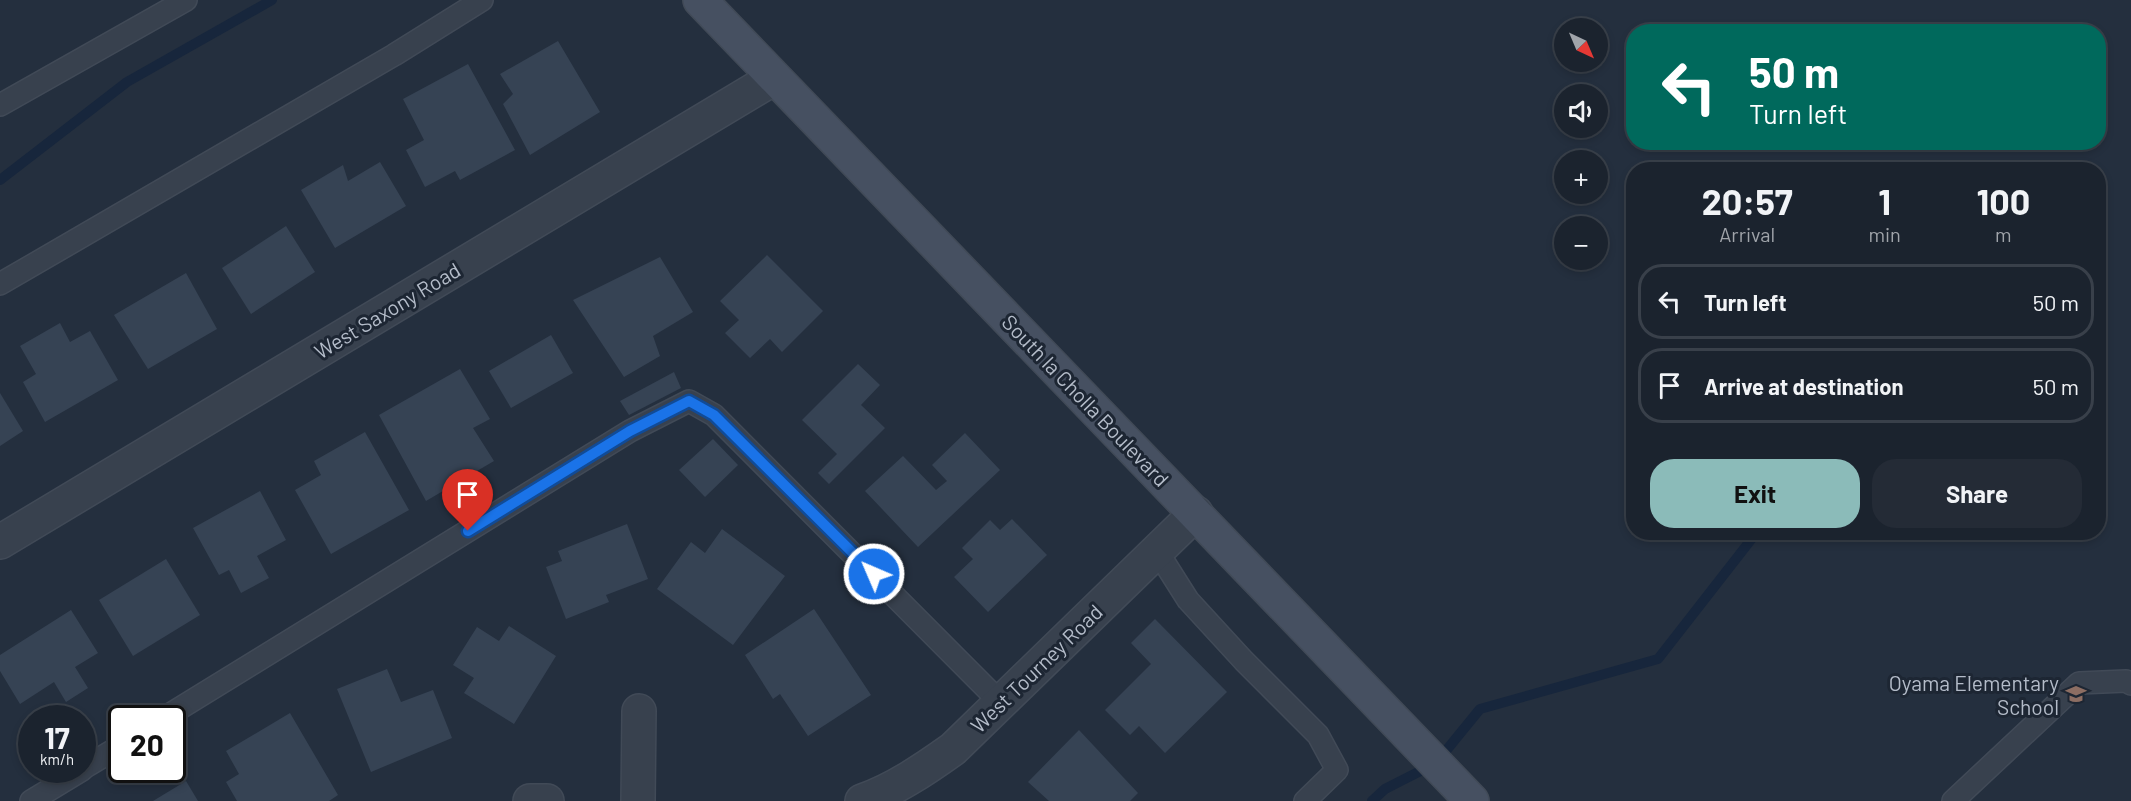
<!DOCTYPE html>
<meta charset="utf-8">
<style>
body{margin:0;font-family:Barlow,sans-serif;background:#242b36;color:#f1f3f6;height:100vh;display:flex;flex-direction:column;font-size:22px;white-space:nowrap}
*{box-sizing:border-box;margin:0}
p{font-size:20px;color:#a0a4aa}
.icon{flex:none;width:33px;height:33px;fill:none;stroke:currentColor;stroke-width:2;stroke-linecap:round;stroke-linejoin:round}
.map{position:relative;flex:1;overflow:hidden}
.side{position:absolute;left:1626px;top:162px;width:480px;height:378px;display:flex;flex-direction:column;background:#1b232e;border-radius:24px;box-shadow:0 3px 9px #0003,0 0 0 2px #39404a}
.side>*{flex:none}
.guide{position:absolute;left:1626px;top:24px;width:480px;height:126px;border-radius:24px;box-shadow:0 3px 9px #0003,0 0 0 2px #39404a;background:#00695c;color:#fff;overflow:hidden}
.needle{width:39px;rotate:136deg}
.tools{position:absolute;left:1554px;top:18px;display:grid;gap:12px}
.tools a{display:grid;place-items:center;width:54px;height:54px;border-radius:50%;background:#1b232e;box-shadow:0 3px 9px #0003,0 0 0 2px #39404a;font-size:30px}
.speed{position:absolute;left:18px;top:705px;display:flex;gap:12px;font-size:30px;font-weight:700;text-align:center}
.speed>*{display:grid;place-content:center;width:78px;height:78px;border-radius:50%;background:#1b232e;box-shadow:0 3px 9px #0003,0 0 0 2px #39404a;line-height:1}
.speed small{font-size:15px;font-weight:400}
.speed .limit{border:3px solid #111;border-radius:9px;background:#fff;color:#111}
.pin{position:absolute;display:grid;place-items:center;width:51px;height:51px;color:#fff;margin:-62px -26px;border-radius:50% 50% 50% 0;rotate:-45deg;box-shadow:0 0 6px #0007}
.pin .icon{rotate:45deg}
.me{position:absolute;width:66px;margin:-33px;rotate:315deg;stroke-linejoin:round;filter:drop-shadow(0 0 4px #0008)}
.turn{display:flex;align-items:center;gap:21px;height:126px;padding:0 24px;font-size:27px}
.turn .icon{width:78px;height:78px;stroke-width:2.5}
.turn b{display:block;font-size:42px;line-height:51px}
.eta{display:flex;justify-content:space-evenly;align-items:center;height:102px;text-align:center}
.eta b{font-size:36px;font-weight:700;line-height:42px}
.button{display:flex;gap:12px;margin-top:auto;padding:12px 24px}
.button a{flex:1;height:69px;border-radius:24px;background:#8bbbb9;color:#111;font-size:24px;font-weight:700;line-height:69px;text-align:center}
.button a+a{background:#242b36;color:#f1f3f6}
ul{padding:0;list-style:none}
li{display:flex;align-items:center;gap:18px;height:75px;margin:0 12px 9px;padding:0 12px;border:3px solid #39404a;border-radius:24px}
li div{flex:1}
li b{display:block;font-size:22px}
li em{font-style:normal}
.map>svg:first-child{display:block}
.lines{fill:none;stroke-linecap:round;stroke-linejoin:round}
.stream{stroke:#17263c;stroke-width:10}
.building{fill:#364354}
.lane-casing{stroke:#414a57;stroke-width:24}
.street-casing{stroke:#414a57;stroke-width:36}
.secondary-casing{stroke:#414a57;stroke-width:36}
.lane{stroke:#38414e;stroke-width:21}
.street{stroke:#38414e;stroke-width:33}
.secondary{stroke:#465061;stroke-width:33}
.route-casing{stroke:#114b97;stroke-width:15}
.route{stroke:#1a73e8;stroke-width:10}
.labels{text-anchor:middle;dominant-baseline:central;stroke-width:6;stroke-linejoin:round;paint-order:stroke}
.street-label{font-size:21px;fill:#b4bcc9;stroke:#1d2633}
.poi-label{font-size:21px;fill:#b4bcc9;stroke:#1d2633;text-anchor:end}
</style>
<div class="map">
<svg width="2131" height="801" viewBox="0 0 2131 801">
<rect width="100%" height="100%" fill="#242f3e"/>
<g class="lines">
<g class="stream">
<path d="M0 180 127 82 272 0"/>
<path d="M1372 801 1385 789 1436 763 1480 709 1658 659 1757 532"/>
</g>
</g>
<g class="building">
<path d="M558 41 600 112 530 155 503 104 513 94 500 74Z"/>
<path d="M468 64 515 150 460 180 455 171 425 187 406 150 424 140 403 99Z"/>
<path d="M380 162 406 206 335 248 301 190 343 165 348 181Z"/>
<path d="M286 226 315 272 251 314 222 268Z"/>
<path d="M767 255 823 311 782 352 770 339 750 358 725 333 739 320 720 301Z"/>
<path d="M660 257 693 312 653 336 660 356 624 377 573 300Z"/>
<path d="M186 273 217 329 148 369 114 315Z"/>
<path d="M60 323 70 342 90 331 118 380 45 422 23 382 36 374 20 346Z"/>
<path d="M551 335 573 373 511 408 489 371Z"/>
<path d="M858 364 880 385 861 405 885 428 829 484 818 473 837 454 802 420Z"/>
<path d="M460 369 490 419 473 428 494 461 426 501 379 415Z"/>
<path d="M674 372 681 388 629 415 620 401Z"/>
<path d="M0 393 23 431 0 446Z"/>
<path d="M365 432 409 510 331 554 295 490 321 475 314 461Z"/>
<path d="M965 433 1000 470 918 547 865 491 903 456 936 490 947 481 932 465Z"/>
<path d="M713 439 738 465 705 497 679 470Z"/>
<path d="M260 491 286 540 257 556 269 578 241 593 229 570 219 575 193 528Z"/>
<path d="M1012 519 1047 555 988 612 954 577 973 559 962 548 990 520 1000 530Z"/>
<path d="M627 524 648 579 606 595 609 602 566 619 546 567 562 561 558 551Z"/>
<path d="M722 529 785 576 733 645 657 589 691 542 705 553Z"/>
<path d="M166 559 200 615 133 656 99 600Z"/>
<path d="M814 609 871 695 808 736 780 694 773 699 745 655Z"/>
<path d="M71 610 98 653 75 667 88 688 66 702 54 682 20 704 0 671V655Z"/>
<path d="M1155 619 1227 692 1165 753 1139 726 1130 735 1105 710 1151 664 1131 643Z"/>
<path d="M509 626 556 656 514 724 464 693 474 678 453 665 477 627 499 641Z"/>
<path d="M387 669 401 702 433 690 452 738 371 772 337 689Z"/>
<path d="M290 713 338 795 329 801H237L226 782 239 774 226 751Z"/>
<path d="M1079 730 1138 793 1130 801H1049L1028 782Z"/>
<path d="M186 781 198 801H153Z"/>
</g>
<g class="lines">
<g class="lane-casing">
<g id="lane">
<path d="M0 105 186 0"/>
<path d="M0 284 394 55 482 0"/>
<path d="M1157 551 1188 600 1244 661 1318 735 1337 770 1305 801"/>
<path d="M164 718 630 431 689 401 714 415 1001 703"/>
<path d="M82 769 122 745"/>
<path d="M31 801 82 770"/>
<path d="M1953 801 2079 683 2126 681 2131 684"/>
</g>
</g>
<g class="street-casing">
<g id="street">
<path d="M0 542 774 78"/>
<path d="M530 801H547"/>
<path d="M638 801 639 711"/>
<path d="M862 801C894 790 925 769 953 749L1196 513"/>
</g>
</g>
<g class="secondary-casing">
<path id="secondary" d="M700 0 1472 801"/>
</g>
<use href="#lane" class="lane"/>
<use href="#street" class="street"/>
<use href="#secondary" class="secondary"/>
</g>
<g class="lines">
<g class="route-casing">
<path id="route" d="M468 531 630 431 689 401 714 415 874 574"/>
</g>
<use href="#route" class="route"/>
</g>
<defs>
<g id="school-bare" transform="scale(1.62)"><path d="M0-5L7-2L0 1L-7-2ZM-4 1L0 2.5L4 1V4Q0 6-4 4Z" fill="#8d6e63" stroke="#1d2633" stroke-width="2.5" paint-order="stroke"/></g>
</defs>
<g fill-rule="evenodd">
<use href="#school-bare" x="2076" y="694"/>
</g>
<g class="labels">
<g class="street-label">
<text transform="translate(387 310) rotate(-31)">West Saxony Road</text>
<text transform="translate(1086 400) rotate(46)">South la Cholla Boulevard</text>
<text transform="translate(1036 668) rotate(-44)">West Tourney Road</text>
</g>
<g class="poi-label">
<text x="2059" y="682">Oyama Elementary<tspan x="2059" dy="24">School</tspan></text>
</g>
</g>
</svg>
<div class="tools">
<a><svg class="needle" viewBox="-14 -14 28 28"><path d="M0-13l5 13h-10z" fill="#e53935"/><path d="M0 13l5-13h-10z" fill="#a0a4aa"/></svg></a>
<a><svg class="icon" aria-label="sound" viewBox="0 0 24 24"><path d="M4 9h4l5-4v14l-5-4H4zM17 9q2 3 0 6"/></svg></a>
<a>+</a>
<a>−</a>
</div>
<div class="speed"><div>17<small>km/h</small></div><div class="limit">20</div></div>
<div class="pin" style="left:468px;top:531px;background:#d93025"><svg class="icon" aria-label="arrive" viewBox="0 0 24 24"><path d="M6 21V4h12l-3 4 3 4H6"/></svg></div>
<svg class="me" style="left:874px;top:574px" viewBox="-20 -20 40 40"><circle r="17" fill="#1a73e8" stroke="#fff" stroke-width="3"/><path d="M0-11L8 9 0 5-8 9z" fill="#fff"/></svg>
<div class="guide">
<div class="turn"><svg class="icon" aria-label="left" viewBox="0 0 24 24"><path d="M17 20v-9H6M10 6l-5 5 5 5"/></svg><div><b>50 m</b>Turn left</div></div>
</div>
<section class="side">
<div class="eta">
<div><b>20:57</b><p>Arrival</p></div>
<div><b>1</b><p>min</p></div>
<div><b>100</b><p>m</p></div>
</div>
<ul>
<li><svg class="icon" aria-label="left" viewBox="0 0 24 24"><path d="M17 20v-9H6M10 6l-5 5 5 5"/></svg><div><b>Turn left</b></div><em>50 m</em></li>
<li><svg class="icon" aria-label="arrive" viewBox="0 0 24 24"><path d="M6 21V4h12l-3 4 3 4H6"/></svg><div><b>Arrive at destination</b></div><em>50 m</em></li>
</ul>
<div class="button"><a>Exit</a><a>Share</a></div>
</section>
</div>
